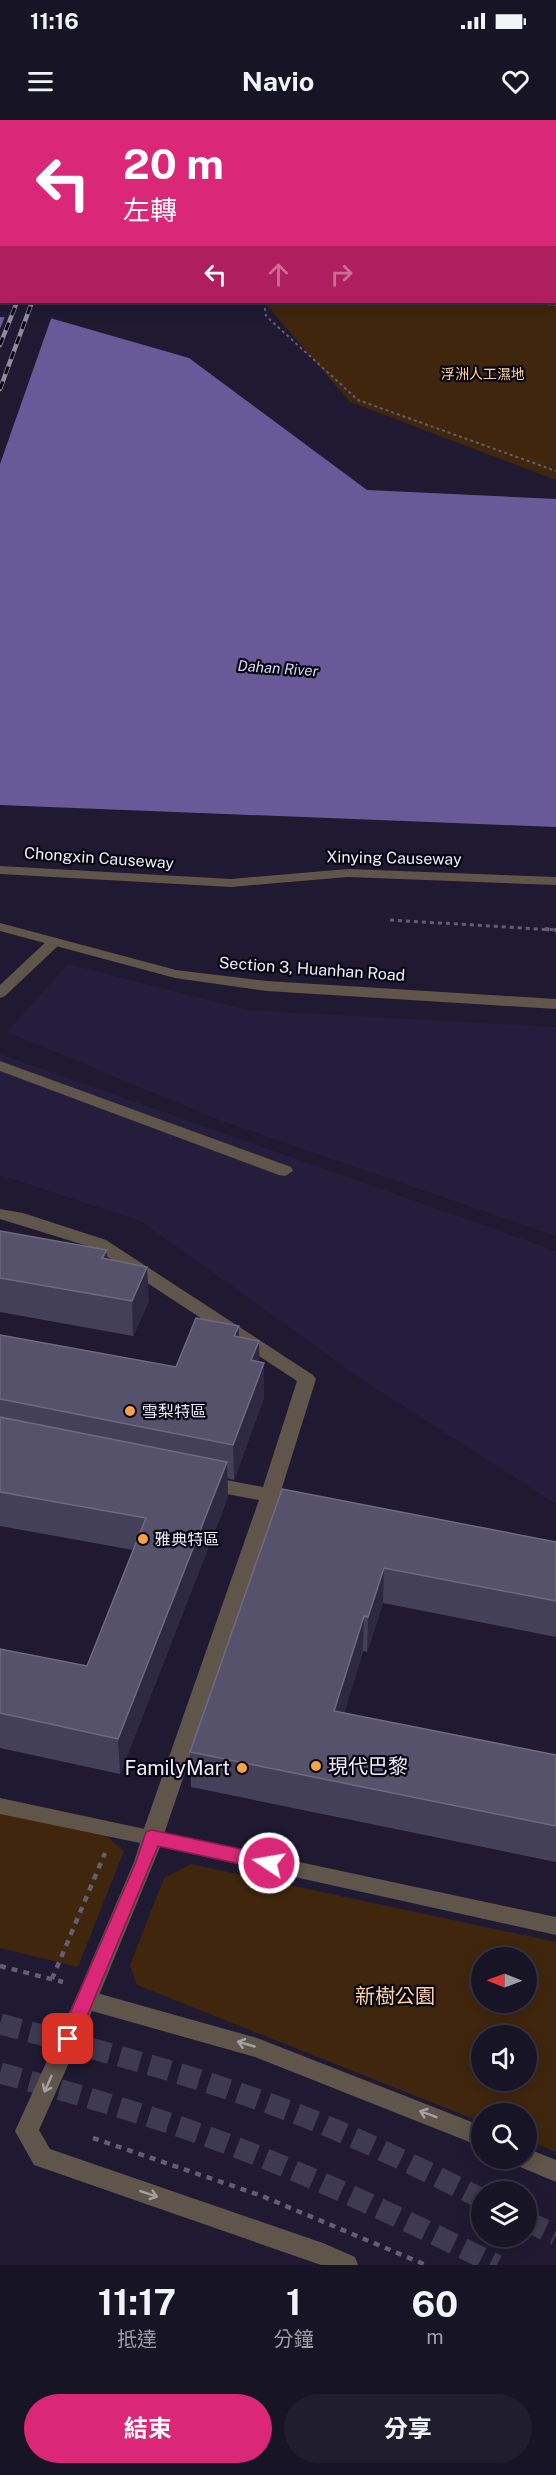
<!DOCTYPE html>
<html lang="zh-TW">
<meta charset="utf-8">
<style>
body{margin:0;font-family:"Public Sans","Noto Sans TC",sans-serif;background:#201d2e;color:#f1f3f6;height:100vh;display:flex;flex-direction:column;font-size:22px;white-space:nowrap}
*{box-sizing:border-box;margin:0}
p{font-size:20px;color:#9e9ea7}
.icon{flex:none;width:33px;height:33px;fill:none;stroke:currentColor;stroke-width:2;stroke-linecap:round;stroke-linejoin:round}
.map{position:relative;height:2145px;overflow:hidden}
.sheet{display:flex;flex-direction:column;background:#171426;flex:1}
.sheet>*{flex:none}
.hud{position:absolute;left:0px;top:0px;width:556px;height:183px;box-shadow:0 3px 15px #0003,0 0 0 2px #363343;background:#db2777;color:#fff;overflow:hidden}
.needle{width:39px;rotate:271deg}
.controls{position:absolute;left:471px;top:1827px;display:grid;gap:12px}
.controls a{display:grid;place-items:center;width:66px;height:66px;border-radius:50%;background:#171426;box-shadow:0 3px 15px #0003,0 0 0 2px #363343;font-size:30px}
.pin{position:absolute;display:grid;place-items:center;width:51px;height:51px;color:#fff;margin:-26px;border-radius:12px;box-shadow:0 3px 9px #0006}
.me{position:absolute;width:66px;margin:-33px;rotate:282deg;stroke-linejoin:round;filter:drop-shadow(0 0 4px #0008)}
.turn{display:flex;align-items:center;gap:21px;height:126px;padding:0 24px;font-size:27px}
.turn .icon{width:78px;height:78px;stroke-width:2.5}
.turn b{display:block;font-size:42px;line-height:51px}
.lanes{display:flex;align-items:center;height:57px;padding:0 24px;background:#0003;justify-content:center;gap:30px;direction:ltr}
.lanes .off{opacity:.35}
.eta{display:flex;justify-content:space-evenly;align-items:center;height:102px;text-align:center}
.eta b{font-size:36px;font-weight:700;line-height:42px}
.primary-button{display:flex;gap:12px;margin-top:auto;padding:12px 24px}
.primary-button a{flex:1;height:69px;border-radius:36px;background:#db2777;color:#fff;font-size:24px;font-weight:700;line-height:69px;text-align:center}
.primary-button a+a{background:#201d2e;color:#f1f3f6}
.status{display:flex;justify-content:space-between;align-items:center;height:42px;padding:0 30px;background:#171426;direction:ltr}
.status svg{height:16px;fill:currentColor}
header{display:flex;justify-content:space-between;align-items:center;height:78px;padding:0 24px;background:#171426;font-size:27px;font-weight:700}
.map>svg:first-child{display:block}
.built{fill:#241d3c}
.green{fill:#3f260d;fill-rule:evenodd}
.water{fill:#685a99}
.pier{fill:#1f1a32}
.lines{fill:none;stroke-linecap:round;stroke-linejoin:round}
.secondary-tunnel{stroke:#3e3a50;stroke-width:21;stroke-dasharray:21 10;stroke-linecap:butt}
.path-far3{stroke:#615d72;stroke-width:2;stroke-dasharray:3 3;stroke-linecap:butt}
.path-far2{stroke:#615d72;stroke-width:3;stroke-dasharray:4 4;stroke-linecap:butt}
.path-far1{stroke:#615d72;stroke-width:4;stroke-dasharray:4.5 4.5;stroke-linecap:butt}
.path{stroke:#615d72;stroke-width:4.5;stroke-dasharray:6 6;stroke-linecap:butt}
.service{fill:#5f554b;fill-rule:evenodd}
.pedestrian{fill:#5f554b;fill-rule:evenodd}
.minor{fill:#5f554b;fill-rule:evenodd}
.tertiary{fill:#5f554b;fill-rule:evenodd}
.rail-casing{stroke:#8f8ca0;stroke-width:4.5}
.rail{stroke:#080711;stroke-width:3;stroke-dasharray:8;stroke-linecap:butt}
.wall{fill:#45405a}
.shaded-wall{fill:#2e2943}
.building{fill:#57526c;stroke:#6f6a82;stroke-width:1.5}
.oneway{stroke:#a6a0a4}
.route{fill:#db2777;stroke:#8e194d;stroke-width:1.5}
.poi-dot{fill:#f7a248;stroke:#080711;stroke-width:2}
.labels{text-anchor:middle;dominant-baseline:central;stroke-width:4.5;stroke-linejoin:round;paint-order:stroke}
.far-park-label{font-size:14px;fill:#ffd0a6;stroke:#080711}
.far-water-label{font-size:15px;font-style:italic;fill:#dbd5fb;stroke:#080711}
.street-label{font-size:16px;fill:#eeecfd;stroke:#080711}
.poi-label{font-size:16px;fill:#eeecfd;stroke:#080711;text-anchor:start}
.near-poi-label{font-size:20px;fill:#eeecfd;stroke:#080711;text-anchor:start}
.near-park-label{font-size:20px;fill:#ffd0a6;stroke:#080711}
</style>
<div class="status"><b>11:16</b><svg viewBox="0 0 49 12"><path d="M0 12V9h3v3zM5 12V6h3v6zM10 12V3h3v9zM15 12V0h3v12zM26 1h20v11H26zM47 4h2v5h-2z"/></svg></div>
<header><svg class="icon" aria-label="menu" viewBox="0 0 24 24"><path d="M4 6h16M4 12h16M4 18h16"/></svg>Navio<svg class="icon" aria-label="heart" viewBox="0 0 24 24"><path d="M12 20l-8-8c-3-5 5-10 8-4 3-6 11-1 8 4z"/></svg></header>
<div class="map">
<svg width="556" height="2145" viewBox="0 0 556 2145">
<rect width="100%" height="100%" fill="#1f1a32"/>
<g class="built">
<path d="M68 844 247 890 556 907V1116L219 1000 7 912Z"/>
<path d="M0 934 556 1131V1384L364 1261 141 1101 0 1055Z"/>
</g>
<g class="green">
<path d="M139 0H556V49L555 2Z"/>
<path d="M556 60V360L350 282 264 182H555Z"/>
<path d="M0 1692 104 1714 124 1731 78 1847 0 1828Z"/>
<path d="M191 1744 556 1822V2032L527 2020 526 1994H482L481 2002 137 1865 130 1845 164 1758ZM482 1838H526V1882H482ZM482 1916H526V1960H482Z"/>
</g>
<path class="water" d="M0 197 50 198 189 238 367 370 556 379V707L0 685Z"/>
<path class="pier" d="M6 194 52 196 0 344V209Z"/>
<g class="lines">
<g class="secondary-tunnel">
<path d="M0 1904C102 1931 206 1958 305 1997 365 2021 424 2050 482 2079"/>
<path d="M0 1953C85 1976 174 2002 256 2035 338 2068 418 2106 497 2145"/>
<path d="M526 2101 556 2115"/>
</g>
<g class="path-far3">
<path d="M415 2 420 0"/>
<path d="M264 182 266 196 358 280 556 351"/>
<path d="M524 182 556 185"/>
</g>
<path class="path-far2" d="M390 800 556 810"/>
<path class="path-far1" d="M545 809 556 810"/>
<g class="path">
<path d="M0 1846 63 1862"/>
<path d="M52 1859 105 1733"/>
<path d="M93 2018 262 2076 426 2145"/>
</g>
<g class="service">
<path d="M86 1870 257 1918 482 2006V2027L255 1937 92 1891 39 2010 50 2029 323 2123 355 2137 358 2145H321L34 2045 15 2011 78 1873Z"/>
<path d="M526 2028 556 2040V2062L518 2046 515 2038H526Z"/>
</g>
<path class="pedestrian" d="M0 1089 23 1093 106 1120 313 1255 316 1259 281 1371 288 1377 286 1382 277 1383 163 1717 159 1723 152 1726 145 1723 141 1717 259 1380 195 1368 188 1366 186 1361 188 1356 195 1354 263 1367 297 1261 94 1128 0 1099Z"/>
<g class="minor">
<path d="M54 818 59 819 61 822 59 825 5 876 0 878V865L49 819Z"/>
<path d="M0 941 291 1047 293 1051 285 1056 279 1055 0 951Z"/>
<path d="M0 1678 556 1797V1815L160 1727 97 1880 94 1887 86 1890 78 1887 75 1880 134 1742 140 1723 0 1694Z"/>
</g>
<g class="tertiary">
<path d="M0 746 231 759 348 749 556 757V765L348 757 231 767 0 754Z"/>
<path d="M0 803 176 850 267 861 556 879V889L267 871 175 858 0 811Z"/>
</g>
<g class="rail-casing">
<g id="rail">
<path d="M0 56 2 53"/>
<path d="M0 92 2 89"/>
<path d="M0 225 17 182"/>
<path d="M0 269 32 182"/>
</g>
</g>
<use href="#rail" class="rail"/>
</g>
<g class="wall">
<path d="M0 1111 107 1130V1139L149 1181 133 1216 0 1192Z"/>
<path d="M239 1206V1217L259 1221V1242L264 1243V1278L234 1360 227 1358 228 1377 120 1654 0 1628V1529L87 1546 133 1430 0 1406V1215L176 1247Z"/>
<path d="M282 1369 556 1422V1517L383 1483 367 1532 363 1531 344 1593 556 1635V1742L191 1667 190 1632Z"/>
</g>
<g class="shaded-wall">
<path d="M107 1130 108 1164 102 1138Z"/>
<path d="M147 1147 149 1181 133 1216 132 1181Z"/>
<path d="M239 1206V1240L234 1216Z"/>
<path d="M259 1221 260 1255 251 1240Z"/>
<path d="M264 1243V1278L234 1360 233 1325Z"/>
<path d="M227 1342 228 1377 120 1654 118 1619Z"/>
<path d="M384 1448 383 1483 367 1532 368 1497Z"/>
<path d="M364 1496 363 1531 334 1626V1591Z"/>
</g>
<g class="building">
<path d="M0 1111 107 1130 102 1138 147 1147 132 1181 0 1158Z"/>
<path d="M196 1198 239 1206 234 1216 259 1221 251 1240 264 1243 233 1325 0 1279V1215L176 1247Z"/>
<path d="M0 1297 227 1342 118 1619 0 1593V1529L87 1546 146 1398 0 1372Z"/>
<path d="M282 1369 556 1422V1481L384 1448 368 1497 364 1496 334 1591 556 1635V1706L190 1632Z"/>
</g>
<defs><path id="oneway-shaft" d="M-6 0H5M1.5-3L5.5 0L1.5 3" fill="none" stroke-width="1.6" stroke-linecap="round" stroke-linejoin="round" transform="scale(1.5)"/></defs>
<g class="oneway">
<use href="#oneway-shaft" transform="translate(246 1924) rotate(-164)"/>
<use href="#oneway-shaft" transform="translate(48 1964) rotate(114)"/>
<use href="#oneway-shaft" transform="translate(428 1994) rotate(-159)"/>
<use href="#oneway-shaft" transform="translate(149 2074) rotate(19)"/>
</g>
<path class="route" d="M152 1710 269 1735 275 1738 278 1743 275 1748 269 1750 158 1726 75 1925 68 1927 61 1925 59 1919 136 1742 146 1712Z"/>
<g class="poi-dot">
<circle cx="130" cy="1291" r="6"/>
<circle cx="143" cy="1419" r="6"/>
<circle cx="316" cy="1646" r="6"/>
<circle cx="242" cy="1648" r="6"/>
</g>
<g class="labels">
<g class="far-park-label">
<text x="483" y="254">浮洲人工濕地</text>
</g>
<g class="far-water-label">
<text transform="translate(278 548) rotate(4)">Dahan River</text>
</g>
<g class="street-label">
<text transform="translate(99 738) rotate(4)">Chongxin Causeway</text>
<text transform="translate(394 738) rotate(1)">Xinying Causeway</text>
<text transform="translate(312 849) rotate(4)">Section 3, Huanhan Road</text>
</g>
<g class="poi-label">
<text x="142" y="1291">雪梨特區</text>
<text x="155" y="1419">雅典特區</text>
</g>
<g class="near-poi-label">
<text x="328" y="1646">現代巴黎</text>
<text x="230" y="1648" text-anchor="end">FamilyMart</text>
</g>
<g class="near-park-label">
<text x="395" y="1876">新樹公園</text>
</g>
</g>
</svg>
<div class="controls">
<a><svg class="needle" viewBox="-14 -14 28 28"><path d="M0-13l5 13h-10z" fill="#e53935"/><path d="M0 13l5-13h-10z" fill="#9e9ea7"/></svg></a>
<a><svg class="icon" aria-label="sound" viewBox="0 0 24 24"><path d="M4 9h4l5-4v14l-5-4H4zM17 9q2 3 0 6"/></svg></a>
<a><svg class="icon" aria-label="search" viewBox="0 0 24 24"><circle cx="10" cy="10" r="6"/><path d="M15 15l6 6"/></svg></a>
<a><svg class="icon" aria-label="layers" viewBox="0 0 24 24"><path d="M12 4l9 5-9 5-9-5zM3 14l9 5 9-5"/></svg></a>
</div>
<div class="pin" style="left:68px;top:1919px;background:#d93025"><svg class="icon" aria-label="arrive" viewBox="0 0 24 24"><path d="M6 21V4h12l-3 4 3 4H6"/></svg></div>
<svg class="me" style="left:269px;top:1743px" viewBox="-20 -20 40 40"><circle r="17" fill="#db2777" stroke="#fff" stroke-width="3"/><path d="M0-11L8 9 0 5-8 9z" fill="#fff"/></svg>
<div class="hud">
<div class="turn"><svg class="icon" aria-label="left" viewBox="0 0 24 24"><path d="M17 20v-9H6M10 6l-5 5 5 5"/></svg><div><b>20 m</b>左轉</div></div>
<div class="lanes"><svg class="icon" aria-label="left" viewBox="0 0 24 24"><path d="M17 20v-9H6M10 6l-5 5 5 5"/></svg><svg class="icon off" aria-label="ahead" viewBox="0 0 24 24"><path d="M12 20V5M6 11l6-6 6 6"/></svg><svg class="icon off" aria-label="right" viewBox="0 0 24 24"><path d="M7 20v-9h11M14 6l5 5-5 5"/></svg></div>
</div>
</div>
<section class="sheet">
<div class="eta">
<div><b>11:17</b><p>抵達</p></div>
<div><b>1</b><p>分鐘</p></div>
<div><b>60</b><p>m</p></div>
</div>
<div class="primary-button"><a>結束</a><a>分享</a></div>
</section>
